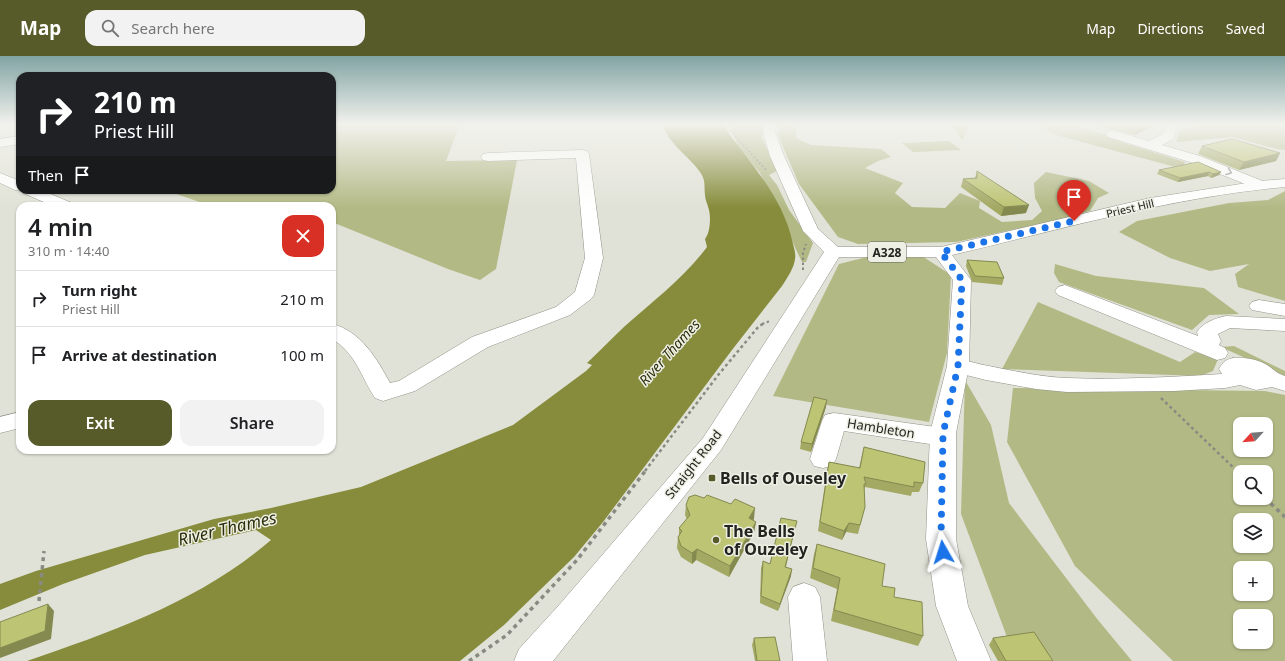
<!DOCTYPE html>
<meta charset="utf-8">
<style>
body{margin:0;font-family:"Noto Sans",sans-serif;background:#f2f2f2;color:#202124;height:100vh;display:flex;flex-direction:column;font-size:15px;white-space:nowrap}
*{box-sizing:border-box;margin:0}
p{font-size:13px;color:#757577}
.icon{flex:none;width:22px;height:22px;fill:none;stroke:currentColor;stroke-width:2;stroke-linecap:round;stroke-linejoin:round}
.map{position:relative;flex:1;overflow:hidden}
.drawer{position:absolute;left:16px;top:146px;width:320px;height:252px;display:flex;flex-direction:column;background:#fff;border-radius:12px;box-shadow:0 1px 3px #0004}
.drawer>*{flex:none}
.hud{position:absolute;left:16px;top:16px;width:320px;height:122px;border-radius:12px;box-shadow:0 1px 3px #0004;background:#202124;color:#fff;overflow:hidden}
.needle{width:26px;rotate:244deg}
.buttons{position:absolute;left:1233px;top:361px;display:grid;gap:8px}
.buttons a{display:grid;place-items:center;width:40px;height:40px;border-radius:8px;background:#fff;box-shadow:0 1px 3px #0004;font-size:20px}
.pin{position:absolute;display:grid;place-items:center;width:34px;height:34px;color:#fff;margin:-41px -17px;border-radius:50% 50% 50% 0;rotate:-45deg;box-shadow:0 0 4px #0007}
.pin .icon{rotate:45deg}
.me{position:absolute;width:44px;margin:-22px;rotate:354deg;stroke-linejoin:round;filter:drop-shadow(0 0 3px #0008)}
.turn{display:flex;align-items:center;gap:14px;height:84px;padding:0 12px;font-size:18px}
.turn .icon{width:52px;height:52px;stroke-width:2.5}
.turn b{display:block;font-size:28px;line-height:34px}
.then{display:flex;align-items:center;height:38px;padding:0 12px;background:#0003;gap:8px;font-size:15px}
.round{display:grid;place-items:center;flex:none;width:42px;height:42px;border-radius:12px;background:#f2f2f2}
.summary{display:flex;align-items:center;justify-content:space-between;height:68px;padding:0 12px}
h1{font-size:24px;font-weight:600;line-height:30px}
.cta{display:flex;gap:8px;margin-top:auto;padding:8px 12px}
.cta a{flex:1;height:46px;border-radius:12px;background:#575b29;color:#fff;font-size:16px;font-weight:600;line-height:46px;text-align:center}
.cta a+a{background:#f2f2f2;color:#202124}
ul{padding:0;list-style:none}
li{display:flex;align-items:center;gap:12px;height:56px;padding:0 12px;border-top:1px solid #e0e0e0}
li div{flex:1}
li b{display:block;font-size:15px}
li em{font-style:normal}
header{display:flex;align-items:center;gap:24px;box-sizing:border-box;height:56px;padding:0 20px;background:#575b29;color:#fff}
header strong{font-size:19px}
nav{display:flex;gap:22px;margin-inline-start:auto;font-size:14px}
.search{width:280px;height:36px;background:#f2f2f2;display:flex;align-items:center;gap:10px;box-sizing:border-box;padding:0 14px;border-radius:12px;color:#757577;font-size:15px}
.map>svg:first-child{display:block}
.green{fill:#b3b985;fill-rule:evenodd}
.water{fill:#868c3b}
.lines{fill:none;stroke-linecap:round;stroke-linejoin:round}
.minor-casing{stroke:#909287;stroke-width:1}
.major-casing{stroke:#909287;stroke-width:1}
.path-far3{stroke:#898a82;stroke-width:1.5;stroke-dasharray:2 2;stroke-linecap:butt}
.path-far2{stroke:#898a82;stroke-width:2;stroke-dasharray:2.5 2.5;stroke-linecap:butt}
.path-far1{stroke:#898a82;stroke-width:2.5;stroke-dasharray:3 3;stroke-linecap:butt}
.path{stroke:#898a82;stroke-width:3.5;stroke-dasharray:4 4;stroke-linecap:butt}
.minor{fill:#fff;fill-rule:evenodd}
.major{fill:#fff;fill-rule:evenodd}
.wall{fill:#a3a963}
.shaded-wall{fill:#848950}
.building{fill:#bdc473;stroke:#848950}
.oneway{stroke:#9c9c9a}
.route{stroke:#1a73e8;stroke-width:7;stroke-dasharray:0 12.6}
.poi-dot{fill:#575b29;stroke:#eeefe4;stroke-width:1.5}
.labels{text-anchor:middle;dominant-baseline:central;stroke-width:3;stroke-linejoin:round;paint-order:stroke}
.far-street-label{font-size:11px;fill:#23241f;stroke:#eeefe4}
.shield{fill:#eeefe4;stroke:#60615a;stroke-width:1}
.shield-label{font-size:12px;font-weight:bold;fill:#23241f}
.street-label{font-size:13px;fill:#23241f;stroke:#eeefe4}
.water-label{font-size:14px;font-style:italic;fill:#2d300c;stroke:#eeefe4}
.near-poi-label{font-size:16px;font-weight:bold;fill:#23241f;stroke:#eeefe4;text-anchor:start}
.near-water-label{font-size:17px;font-style:italic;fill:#2d300c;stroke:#eeefe4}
</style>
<header>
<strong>Map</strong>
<div class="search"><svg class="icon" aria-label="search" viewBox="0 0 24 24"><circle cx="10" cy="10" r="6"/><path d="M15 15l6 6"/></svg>Search here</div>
<nav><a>Map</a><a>Directions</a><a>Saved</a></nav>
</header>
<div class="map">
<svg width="1285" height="605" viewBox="0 0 1285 605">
<rect width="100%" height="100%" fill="#e1e2d7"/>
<g class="green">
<path d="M332 68H460L446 105 517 104 496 213 480 224 448 213 332 166V150H211L165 134H332Z"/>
<path d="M729 68 762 69V82L777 115 769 119 777 129 789 154 813 187 806 206H802L760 117 738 90Z"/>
<path d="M781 68H795L796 82 811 89 881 93 891 101 878 105 865 112 903 127 895 137 912 151 945 152 960 137 980 145 979 152 1002 166 1032 164 1042 155 1035 142 1034 127 1046 116 1089 125 1109 137 1098 142 1090 155 1057 164 956 186 858 188 838 181 799 128 778 79Z"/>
<path d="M951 68H971L962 84Z"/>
<path d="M1036 68H1075L1091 75 1120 82 1121 86 1185 106 1183 113 1056 79Z"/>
<path d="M1203 68H1285V94L1277 93 1233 81 1177 86 1178 77 1185 72Z"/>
<path d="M949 85 961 94 913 96 902 87Z"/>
<path d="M1285 135V245L1238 231 1235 218 1249 208 1210 215 1170 202 1119 176 1137 165 1229 147 1268 144Z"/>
<path d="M875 199 922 200 951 219 947 297 929 366 773 340 839 208Z"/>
<path d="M1055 208 1096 220 1204 232 1239 258 1209 259 1192 274 1059 226 1054 217Z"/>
<path d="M1038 246 1180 306 1195 296 1218 303 1213 315 1200 320 1002 313Z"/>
<path d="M1234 290 1285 315V320L1221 291Z"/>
<path d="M965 324 991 369 1009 447 1098 564 1132 605H1016L961 458Z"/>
<path d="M1013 332 1265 335 1285 339V605H1173L1075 510 1007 386ZM1240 368H1266V394H1240ZM1240 416H1266V442H1240ZM1240 464H1266V490H1240ZM1240 512H1266V538H1240ZM1240 560H1266V586H1240Z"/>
</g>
<path class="water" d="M663 68H722C749 106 783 140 793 188 794 192 796 198 795 203 794 212 787 222 782 230L732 294 603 466 574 501 504 569 460 605H27C114 575 200 545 271 484L256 474 145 499 63 528 0 554V528L36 515 214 463 271 452 361 431 513 369 586 315 592 309 587 307C600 295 612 282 625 270 653 245 684 222 707 191L705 183C710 177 711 162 709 154 708 149 705 144 705 139 704 130 706 124 700 116 689 100 667 87 663 68Z"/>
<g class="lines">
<g class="minor-casing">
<g id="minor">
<path d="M1162 68H1177L1178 70 1173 83 1162 89 1200 100 1265 126 1267 129 1265 132 1260 133 1255 132 1190 106 1108 81 1106 78 1108 75 1112 74 1149 85 1163 78 1165 71Z"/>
<path d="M20 80V88L0 91V83Z"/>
<path d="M582 94 587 95 589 98 603 202 594 239 591 243 570 259 488 291 415 335 383 345 375 342C361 321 356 297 332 283V268C361 275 377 303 390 327L399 325 472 281 556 251 575 236 585 202 576 102 488 105 483 104 481 101 483 98 488 97Z"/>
<path d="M0 117 20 125V134H41L72 147 74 150H53L23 137 21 135 15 134 0 127Z"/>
<path d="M1065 229 1198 280 1197 276C1202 267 1216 262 1226 260L1285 263V275L1230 272 1218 278 1221 285 1219 289 1225 292 1228 297 1225 302 1217 304 1058 239 1055 235 1058 231Z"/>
<path d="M1259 244 1285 248V260L1252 254 1249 250 1252 246Z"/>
<path d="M1233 302C1244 301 1257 303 1267 309 1275 314 1275 317 1285 320V335L1272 331 1256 334 1240 329 1225 332 1174 335 1067 336 1036 333 986 324 950 315 947 310 950 305C963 302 976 308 989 310 1014 315 1041 321 1067 322 1118 324 1171 321 1222 318L1219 313C1223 306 1225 304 1233 302Z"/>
<path d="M20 356V372L0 377V361Z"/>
<path d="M834 357 943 372 952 375 956 381 952 387 943 390 844 375 836 403 832 410 823 412 814 410 810 403 822 365 825 359Z"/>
<path d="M804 527 815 531 820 541 827 605H793L788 541 793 531Z"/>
</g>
</g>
<g class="major-casing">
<path id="major" d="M764 68H776L775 76 784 100 818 173 838 191H941L1150 142 1260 125 1285 123V131C1172 141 1062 173 952 199L971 224 969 310 956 377V483L968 550 991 605H957L936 550 926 483 930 377 947 310 953 224 936 201H839L721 394 553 605H514L519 593 560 548 703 382 824 196 803 175 770 100 763 76Z"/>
</g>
<path class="path-far3" d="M724 68 766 114"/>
<g class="path-far2">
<path d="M803 214V197L806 188"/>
<path d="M762 268 770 265"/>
</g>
<g class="path-far1">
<path d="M1161 342 1237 415"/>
<path d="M645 415 719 318 759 270 765 267"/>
</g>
<g class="path">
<path d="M1236 414 1240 418"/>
<path d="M1265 442 1285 461"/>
<path d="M39 545 44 495"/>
<path d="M469 605 507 579 577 504 646 414"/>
</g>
<use href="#minor" class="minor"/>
<use href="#major" class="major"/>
</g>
<g class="wall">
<path d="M1088 68H1156L1135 79Z"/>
<path d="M1202 90 1280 97 1276 105 1239 114 1198 98Z"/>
<path d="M1159 114 1221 116 1219 119 1211 122 1208 120 1178 126 1157 118Z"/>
<path d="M977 115 1026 157 1001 160 961 131 963 123 975 122Z"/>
<path d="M967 204 1004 222 1002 229 972 226 966 210Z"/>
<path d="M826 351 811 396 800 393 801 386Z"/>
<path d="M864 391 923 427 919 436H912L911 440 865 431 864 434 865 451 858 478 846 476 842 484 818 475 827 415 829 406 859 412Z"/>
<path d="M686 449 754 463 753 464 756 466 754 476 729 521 696 504 692 508 681 501 677 492 678 481 679 480V472L687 463 685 459Z"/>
<path d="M795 472 786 511 791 520 778 555 760 547 761 512 763 505 770 508Z"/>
<path d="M817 488 882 530 894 541 923 580 918 590 831 565 837 533 810 522 814 498Z"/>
<path d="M754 582 780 605H755L752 589Z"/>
<path d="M993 582 1053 605H998L989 589Z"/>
</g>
<g class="shaded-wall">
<path d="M1149 68H1156L1135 79 1137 74Z"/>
<path d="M1280 97 1276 105 1239 114 1244 106Z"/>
<path d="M1209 116 1208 120 1178 126 1180 122Z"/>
<path d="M1221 116 1219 119 1211 122 1213 118Z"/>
<path d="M1029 149 1026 157 1001 160 1004 151Z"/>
<path d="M827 344 826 351 811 396 812 388Z"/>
<path d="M755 452 754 463 747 473 749 462Z"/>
<path d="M756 466 754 476 729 521 730 510Z"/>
<path d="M849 467 846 476 842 484 844 475Z"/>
<path d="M697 493 696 504 692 508V497Z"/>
<path d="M792 513 791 520 778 555 780 548Z"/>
<path d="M48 548 54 555 51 583 0 602V592Z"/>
</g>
<g class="building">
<path d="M1109 68H1149L1137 74Z"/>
<path d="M1232 83 1280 97 1244 106 1202 90Z"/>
<path d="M1198 106 1221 116 1213 118 1209 116 1180 122 1159 114Z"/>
<path d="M977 115 1029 149 1004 151 963 123 977 122Z"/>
<path d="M967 204 997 206 1004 222 975 220Z"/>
<path d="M814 341 827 344 812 388 801 386Z"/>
<path d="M864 391 925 406 923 427 914 426V431L864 421 866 428H864L865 451 860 469 849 467 844 475 820 466 829 406 860 412Z"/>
<path d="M695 439 704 442 707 439 731 448 735 443 755 452 749 462 756 466 730 510 697 493 692 497 681 490 678 481 682 475 679 472 690 459 686 449 689 441Z"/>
<path d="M781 462 797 465 785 511 792 513 780 548 761 540 763 505 770 508Z"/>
<path d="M817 488 885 508 882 530 895 532 894 541 922 546 923 580 834 554 840 522 813 512Z"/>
<path d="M48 548 45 575 0 592V566Z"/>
<path d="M1034 576 1053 605H1006L993 582Z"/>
<path d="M775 581 780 605H757L754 582Z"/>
</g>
<defs><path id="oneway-chevron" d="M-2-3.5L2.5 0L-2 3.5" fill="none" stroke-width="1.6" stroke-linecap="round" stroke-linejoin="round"/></defs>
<use class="oneway" href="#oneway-chevron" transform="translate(1229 116) rotate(21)"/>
<linearGradient id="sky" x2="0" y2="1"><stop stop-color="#81a4a3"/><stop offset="0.45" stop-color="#f2f2ed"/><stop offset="1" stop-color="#f2f2ed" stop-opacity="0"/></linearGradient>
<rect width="1285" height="152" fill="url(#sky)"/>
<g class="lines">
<path class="route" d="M943 496 941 482 943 378 958 310 962 224 941 196 1074 165"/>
</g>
<g class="poi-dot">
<rect x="708" y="418" width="8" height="8" rx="2"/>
<circle cx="716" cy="484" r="4"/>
</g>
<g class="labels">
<g class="far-street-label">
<text transform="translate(1130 152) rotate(-13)">Priest Hill</text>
</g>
<rect class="shield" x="868" y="186" width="38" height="20" rx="3"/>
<g class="shield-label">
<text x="887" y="196">A328</text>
</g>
<g class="street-label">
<text transform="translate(881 372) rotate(9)">Hambleton</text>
<text transform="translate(693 408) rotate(-52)">Straight Road</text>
</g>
<g class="water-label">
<text transform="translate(669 296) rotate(-48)">River Thames</text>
</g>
<g class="near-poi-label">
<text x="720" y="422">Bells of Ouseley</text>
<text x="724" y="475">The Bells<tspan x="724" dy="18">of Ouzeley</tspan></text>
</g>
<g class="near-water-label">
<text transform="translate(227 472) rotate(-13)">River Thames</text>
</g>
</g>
</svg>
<div class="buttons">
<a><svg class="needle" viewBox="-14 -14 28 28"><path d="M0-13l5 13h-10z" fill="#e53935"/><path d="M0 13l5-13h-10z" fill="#757577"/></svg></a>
<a><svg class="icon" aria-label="search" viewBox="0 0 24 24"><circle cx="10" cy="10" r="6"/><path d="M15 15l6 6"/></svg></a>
<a><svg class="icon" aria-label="layers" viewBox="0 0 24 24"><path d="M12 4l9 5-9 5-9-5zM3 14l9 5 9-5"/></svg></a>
<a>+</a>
<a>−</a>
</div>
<div class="pin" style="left:1074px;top:165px;background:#d93025"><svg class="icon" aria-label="arrive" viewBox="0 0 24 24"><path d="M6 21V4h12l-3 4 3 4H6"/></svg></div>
<svg class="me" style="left:943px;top:496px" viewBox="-20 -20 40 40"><path d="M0-17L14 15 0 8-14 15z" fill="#1a73e8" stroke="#fff" stroke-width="4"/></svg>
<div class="hud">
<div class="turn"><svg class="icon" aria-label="right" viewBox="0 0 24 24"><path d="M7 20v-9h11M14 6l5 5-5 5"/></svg><div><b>210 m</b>Priest Hill</div></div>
<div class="then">Then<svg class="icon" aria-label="arrive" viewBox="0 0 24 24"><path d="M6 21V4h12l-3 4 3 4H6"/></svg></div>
</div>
<section class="drawer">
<div class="summary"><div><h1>4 min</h1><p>310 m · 14:40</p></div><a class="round" style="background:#d93025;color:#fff"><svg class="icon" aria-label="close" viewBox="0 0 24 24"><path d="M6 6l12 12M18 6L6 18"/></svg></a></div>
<ul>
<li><svg class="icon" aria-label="right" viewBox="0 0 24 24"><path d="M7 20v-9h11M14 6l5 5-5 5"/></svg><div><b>Turn right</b><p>Priest Hill</p></div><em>210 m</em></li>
<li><svg class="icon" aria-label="arrive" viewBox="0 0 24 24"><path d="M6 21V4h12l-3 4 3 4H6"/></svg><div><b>Arrive at destination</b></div><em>100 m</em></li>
</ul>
<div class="cta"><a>Exit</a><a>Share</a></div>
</section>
</div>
